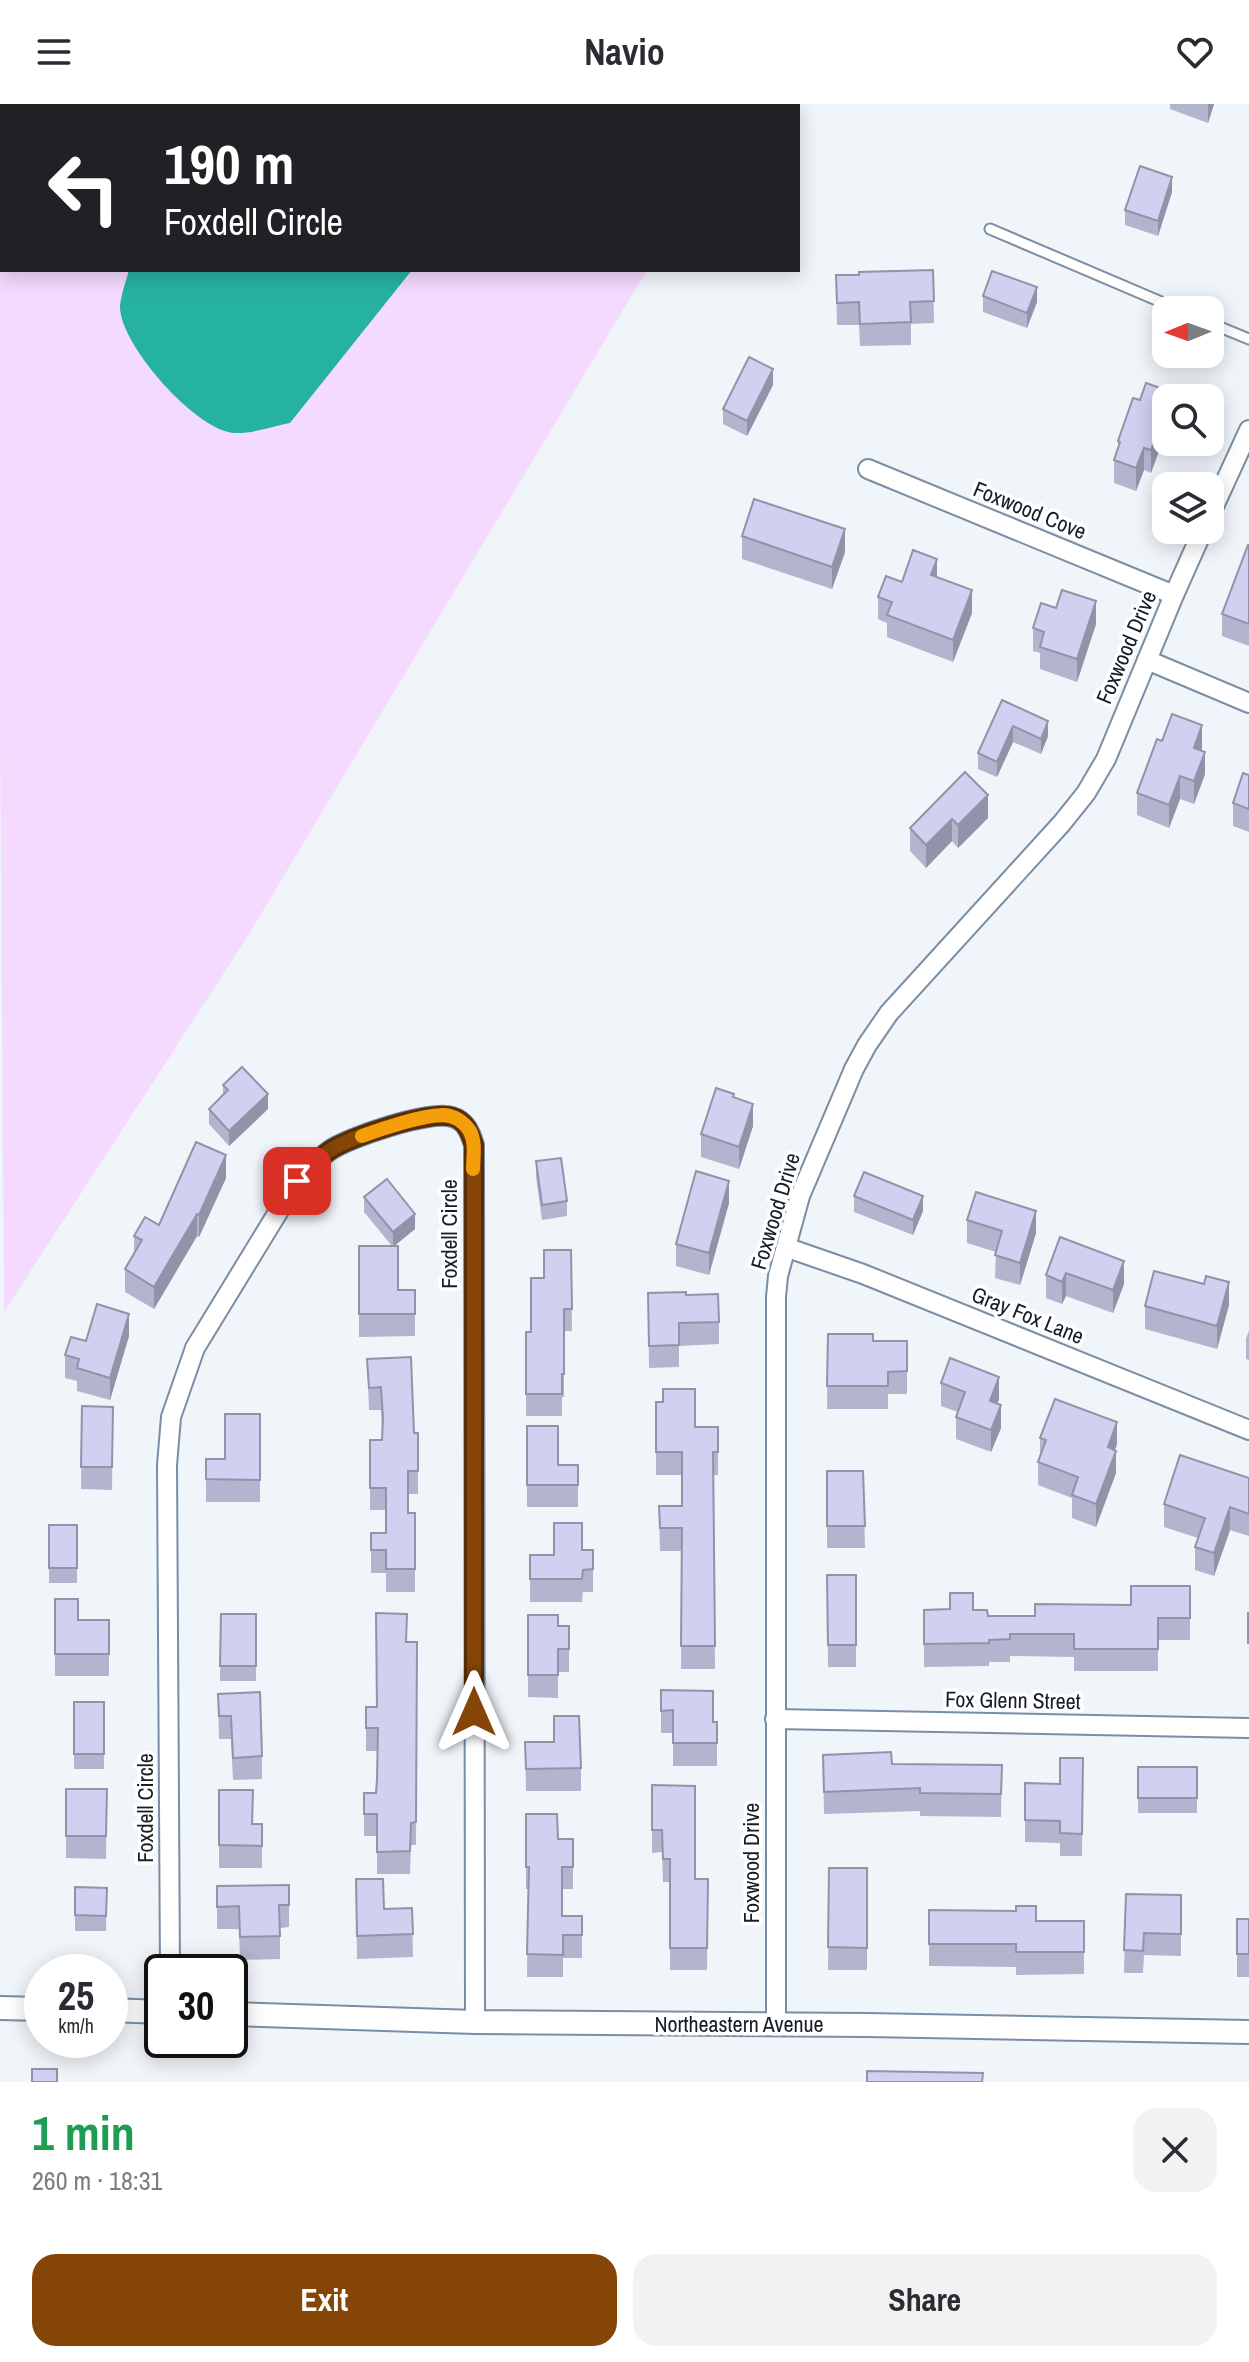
<!DOCTYPE html>
<meta charset="utf-8">
<style>
body{margin:0;font-family:"Archivo Narrow",sans-serif;background:#f2f2f3;color:#2b2b33;height:100vh;display:flex;flex-direction:column;font-size:30px;white-space:nowrap}
*{box-sizing:border-box;margin:0}
p{font-size:26px;color:#7c7c81}
.icon{flex:none;width:44px;height:44px;fill:none;stroke:currentColor;stroke-width:2;stroke-linecap:round;stroke-linejoin:round}
.map{position:relative;height:1978px;overflow:hidden}
.drawer{display:flex;flex-direction:column;background:#fff;flex:1}
.drawer>*{flex:none}
.guide{position:absolute;left:0px;top:0px;width:800px;height:168px;box-shadow:0 4px 20px #0003;background:#202124;color:#fff;overflow:hidden}
.needle{width:52px;rotate:269deg}
.tools{position:absolute;left:1152px;top:192px;display:grid;gap:16px}
.tools a{display:grid;place-items:center;width:72px;height:72px;border-radius:16px;background:#fff;box-shadow:0 4px 20px #0003;font-size:40px}
.speed{position:absolute;left:24px;top:1850px;display:flex;gap:16px;font-size:40px;font-weight:700;text-align:center}
.speed>*{display:grid;place-content:center;width:104px;height:104px;border-radius:50%;background:#fff;box-shadow:0 4px 20px #0003;line-height:1}
.speed small{font-size:20px;font-weight:400}
.speed .limit{border:4px solid #111;border-radius:12px;background:#fff;color:#111}
.pin{position:absolute;display:grid;place-items:center;width:68px;height:68px;color:#fff;margin:-34px;border-radius:16px;box-shadow:0 4px 12px #0006}
.me{position:absolute;width:88px;margin:-44px;rotate:0deg;stroke-linejoin:round;filter:drop-shadow(0 0 6px #0008)}
.turn{display:flex;align-items:center;gap:28px;height:168px;padding:0 32px;font-size:36px}
.turn .icon{width:104px;height:104px;stroke-width:2.5}
.turn b{display:block;font-size:56px;line-height:68px}
.round{display:grid;place-items:center;flex:none;width:84px;height:84px;border-radius:24px;background:#f2f2f3}
.overview{display:flex;align-items:center;justify-content:space-between;height:136px;padding:0 32px}
h1{font-size:48px;font-weight:700;line-height:60px;color:#1e9e55}
.button{display:flex;gap:16px;margin-top:auto;padding:16px 32px}
.button a{flex:1;height:92px;border-radius:24px;background:#844507;color:#fff;font-size:32px;font-weight:700;line-height:92px;text-align:center}
.button a+a{background:#f2f2f3;color:#2b2b33}
header{display:flex;justify-content:space-between;align-items:center;height:104px;padding:0 32px;background:#fff;font-size:36px;font-weight:700}
.map>svg:first-child{display:block}
.green{fill:#f4dafe}
.water{fill:#26b2a3}
.lines{fill:none;stroke-linecap:round;stroke-linejoin:round}
.service-casing{stroke:#798ea5;stroke-width:13}
.minor-casing{stroke:#798ea5;stroke-width:22}
.tertiary-casing{stroke:#798ea5;stroke-width:26}
.service{stroke:#fff;stroke-width:9}
.minor{stroke:#fff;stroke-width:18}
.tertiary{stroke:#fff;stroke-width:22}
.wall{fill:#b3b4ce}
.shaded-wall{fill:#9292a8}
.building{fill:#d0d1f0;stroke:#9292a8;stroke-width:2}
.route-casing{stroke:#562d05;stroke-width:20}
.route{stroke:#844507;stroke-width:14}
.slow{stroke:#f59e0b;stroke-width:14}
.labels{text-anchor:middle;dominant-baseline:central;stroke-width:7;stroke-linejoin:round;paint-order:stroke}
.street-label{font-size:22px;fill:#151d26;stroke:#fff}
</style>
<header><svg class="icon" aria-label="menu" viewBox="0 0 24 24"><path d="M4 6h16M4 12h16M4 18h16"/></svg>Navio<svg class="icon" aria-label="heart" viewBox="0 0 24 24"><path d="M12 20l-8-8c-3-5 5-10 8-4 3-6 11-1 8 4z"/></svg></header>
<div class="map">
<svg width="1249" height="1978" viewBox="0 0 1249 1978">
<rect width="100%" height="100%" fill="#f0f5fa"/>
<path class="green" d="M0 0H746L745 2H2V166H647L246 835 4 1208 0 622Z"/>
<path class="water" d="M129 166H412L290 319C274 322 251 330 235 329 197 328 119 240 120 202 121 191 126 177 129 166Z"/>
<g class="lines">
<g class="service-casing">
<g id="service">
<path d="M990 125 1180 206"/>
<path d="M1210 219 1249 235"/>
</g>
</g>
<g class="minor-casing">
<g id="minor">
<path d="M868 365 1174 491"/>
<path d="M1210 411 1249 326"/>
<path d="M1147 556 1249 599"/>
<path d="M788 1144 863 1170 1249 1326"/>
<path d="M775 1615 1249 1624"/>
<path d="M170 1868 167 1361 171 1313 195 1244 297 1077C307 1066 317 1056 329 1047 349 1033 430 1006 452 1013 466 1017 470 1028 474 1041L475 1918"/>
<path d="M776 1921V1193L778 1172 800 1092 854 965 867 941 889 909 1062 719 1086 689 1106 655 1174 491 1203 426"/>
</g>
</g>
<g class="tertiary-casing">
<g id="tertiary">
<path d="M0 1904 42 1905"/>
<path d="M110 1906 162 1908"/>
<path d="M230 1910 475 1918 867 1921 1249 1928"/>
</g>
</g>
<use href="#service" class="service"/>
<use href="#minor" class="minor"/>
<use href="#tertiary" class="tertiary"/>
</g>
<g class="wall">
<path d="M1170 0H1214L1208 19 1170 5Z"/>
<path d="M1172 88 1158 132 1125 121V106Z"/>
<path d="M933 166 934 219 911 220V241L860 242 859 221H837L836 171Z"/>
<path d="M983 192 1037 198 1027 224 983 208Z"/>
<path d="M773 281 747 332 723 320V305Z"/>
<path d="M1172 294 1151 369 1144 366 1136 387 1114 379V356L1118 344V337L1140 296Z"/>
<path d="M742 432 845 448 832 485 742 455Z"/>
<path d="M1249 441V542L1222 532V510Z"/>
<path d="M937 473 972 509 953 558 887 533V519L878 515V493L902 478Z"/>
<path d="M1096 520 1077 578 1040 565V549L1033 547V524Z"/>
<path d="M1002 596 1048 632 1041 650 1013 638 997 673 978 665V649Z"/>
<path d="M1162 637 1202 644V646L1205 670 1194 700 1180 695 1169 724 1137 711V689Z"/>
<path d="M965 668 988 714 958 744 952 737 926 764 910 747V724Z"/>
<path d="M1249 671V728L1233 722V699Z"/>
<path d="M223 981 268 1005 229 1042 209 1020V1005L223 991Z"/>
<path d="M734 993 753 1022 739 1065 701 1053V1030Z"/>
<path d="M536 1057 567 1097V1112L542 1116 536 1073Z"/>
<path d="M226 1074 199 1133 197 1132 154 1205 125 1188V1165L134 1148V1132L159 1121Z"/>
<path d="M854 1092 923 1107 913 1131 854 1108Z"/>
<path d="M364 1093 415 1125 394 1142 398 1186H415V1232L359 1233V1142H392L364 1108Z"/>
<path d="M729 1099 709 1171 676 1162V1140Z"/>
<path d="M967 1116 1036 1129 1020 1181 995 1174 996 1148 967 1139Z"/>
<path d="M1060 1133 1124 1180 1113 1209 1066 1192 1062 1200 1046 1194V1171Z"/>
<path d="M571 1146 572 1227H564V1293H562V1312H526V1228H531L544 1174Z"/>
<path d="M648 1189 686 1191 719 1218V1240L679 1242V1263L649 1264Z"/>
<path d="M1229 1201 1217 1245 1145 1225V1202Z"/>
<path d="M1249 1226V1256L1246 1255V1235Z"/>
<path d="M828 1230 873 1237H907V1290H888V1305H827Z"/>
<path d="M129 1232 110 1296 77 1287V1277L65 1274V1251L86 1237Z"/>
<path d="M367 1255 414 1329H418V1390H408V1409H415V1488H386V1469H371V1429H386V1406H370V1336H382V1328L381 1306H369Z"/>
<path d="M941 1279 999 1295 997 1300 1001 1324 991 1348 956 1335V1313L958 1308 941 1302Z"/>
<path d="M656 1298 695 1323H718V1371H714L715 1565H681L682 1447H660L659 1402H682V1371H656Z"/>
<path d="M82 1302 113 1303 112 1386 81 1385Z"/>
<path d="M260 1310V1398H206V1355H225Z"/>
<path d="M527 1322 558 1361H578V1403H527Z"/>
<path d="M1040 1334 1117 1340 1115 1346 1116 1369 1096 1423 1072 1414V1394L1038 1381V1358L1040 1350Z"/>
<path d="M827 1367H863L865 1444H827Z"/>
<path d="M1249 1374V1432L1230 1426 1214 1472 1195 1466V1443L1198 1434 1164 1423V1400Z"/>
<rect x="49" y="1421" width="28" height="58"/>
<path d="M582 1446H593V1488H583L582 1498H530V1451H554Z"/>
<path d="M827 1471H856V1563H828Z"/>
<path d="M1190 1482V1536H1158V1567H1074V1553L1010 1552V1558H989V1562L924 1563V1506H973L988 1512H1035L1131 1501Z"/>
<path d="M55 1495 78 1516H109V1572H55Z"/>
<path d="M221 1510H256V1577H220Z"/>
<path d="M528 1511 558 1522H569V1568H558V1594L528 1593Z"/>
<path d="M407 1538H417L416 1741H411L410 1770H377V1732H364V1689H376L377 1675V1647H366V1603H377Z"/>
<path d="M661 1586 713 1618H717V1662H673V1629H661Z"/>
<path d="M218 1590 262 1652V1675L233 1676 231 1635H219Z"/>
<rect x="74" y="1598" width="30" height="67"/>
<path d="M525 1638 581 1664V1687H526Z"/>
<path d="M823 1651 892 1660 1002 1661 1001 1713 920 1712V1707L824 1710Z"/>
<path d="M1083 1654 1082 1752H1060V1739L1025 1738V1679L1060 1680Z"/>
<rect x="1138" y="1663" width="59" height="46"/>
<path d="M652 1681 695 1775H708L707 1866H670V1778H663L662 1748 652 1749Z"/>
<path d="M66 1685H107L106 1755 66 1754Z"/>
<path d="M219 1686 253 1720H262V1764H219Z"/>
<path d="M526 1710 558 1735H573V1785H562V1812H582V1854H563V1873H527L528 1785H526Z"/>
<path d="M829 1764H867V1866H828Z"/>
<path d="M356 1775 384 1805 412 1804 413 1853 357 1855Z"/>
<path d="M289 1781V1823L280 1824V1855L240 1856 239 1825H217V1782Z"/>
<path d="M75 1783 107 1784 106 1827H75Z"/>
<path d="M1126 1790 1181 1791V1852L1144 1851 1143 1869H1124Z"/>
<path d="M929 1806 1036 1817H1084V1870L1016 1871V1863L929 1862Z"/>
<rect x="1237" y="1815" width="12" height="58"/>
</g>
<g class="shaded-wall">
<path d="M1208 0H1214L1208 19Z"/>
<path d="M1172 73V88L1158 132V117Z"/>
<path d="M1037 183V198L1027 224V209Z"/>
<path d="M773 265V281L747 332V317Z"/>
<path d="M1166 305V328L1151 369V346Z"/>
<path d="M1144 344V366L1136 387V364Z"/>
<path d="M845 425V448L832 485V463Z"/>
<path d="M937 455V478L931 471Z"/>
<path d="M972 486V509L953 558V536Z"/>
<path d="M1096 497V520L1077 578V555Z"/>
<path d="M1048 617V632L1041 650V635Z"/>
<path d="M1202 621V644L1194 666V644Z"/>
<path d="M1013 622V638L997 673V658Z"/>
<path d="M1205 648V670L1194 700V677Z"/>
<path d="M1180 672V695L1169 724V701Z"/>
<path d="M988 691V714L958 744V721Z"/>
<path d="M952 715V737L926 764V741Z"/>
<path d="M268 990V1005L229 1042V1027Z"/>
<path d="M753 1000V1022L739 1065V1043Z"/>
<path d="M226 1051V1074L199 1133V1111Z"/>
<path d="M729 1077V1099L709 1171V1149Z"/>
<path d="M923 1092V1107L913 1131V1116Z"/>
<path d="M1036 1107V1129L1020 1181V1159Z"/>
<path d="M197 1110V1132L154 1205V1183Z"/>
<path d="M415 1110V1125L393 1143V1128Z"/>
<path d="M1124 1157V1180L1113 1209V1186Z"/>
<path d="M1066 1169V1192L1062 1200V1178Z"/>
<path d="M1229 1178V1201L1217 1245V1222Z"/>
<path d="M129 1210V1232L110 1296V1274Z"/>
<path d="M999 1273V1295L990 1320V1297Z"/>
<path d="M1001 1301V1324L991 1348V1326Z"/>
<path d="M1117 1318V1340L1108 1366V1343Z"/>
<path d="M1116 1347V1369L1096 1423V1400Z"/>
<path d="M1230 1403V1426L1214 1472V1449Z"/>
</g>
<g class="building">
<path d="M1140 62 1172 73 1158 117 1125 106Z"/>
<path d="M933 166 934 197 910 198 911 218 860 220 859 198 837 199 836 171H859V168Z"/>
<path d="M992 167 1037 183 1027 209 983 192Z"/>
<path d="M749 253 773 265 747 317 723 305Z"/>
<path d="M1146 279 1172 288 1170 294H1166V305L1151 346 1144 344 1136 364 1114 356 1120 338 1118 337 1133 294 1140 296Z"/>
<path d="M754 395 845 425 832 463 742 432Z"/>
<path d="M1248 441H1249V520L1222 510Z"/>
<path d="M913 446 937 455 931 471 972 486 953 536 887 511 892 498 878 493 886 472 902 478Z"/>
<path d="M1062 486 1096 497 1077 555 1040 543 1044 528 1033 524 1041 499 1056 504Z"/>
<path d="M1002 596 1048 617 1041 635 1013 622 997 658 978 649Z"/>
<path d="M1172 610 1202 621 1194 644 1205 648 1194 677 1180 672 1169 701 1137 689 1157 635 1162 637Z"/>
<path d="M965 668 988 691 958 721 952 715 926 741 910 724Z"/>
<path d="M1243 669 1249 671V705L1233 699Z"/>
<path d="M242 963 268 990 229 1027 209 1005 228 986 223 981Z"/>
<path d="M716 984 734 990 733 993 753 1000 739 1043 701 1030Z"/>
<path d="M196 1038 226 1051 199 1111 197 1110 154 1183 125 1165 142 1136 134 1132 145 1113 159 1121Z"/>
<path d="M561 1054 567 1097 542 1101 536 1057Z"/>
<path d="M696 1067 729 1077 709 1149 676 1140Z"/>
<path d="M864 1068 923 1092 913 1116 854 1092Z"/>
<path d="M387 1075 415 1110 393 1128 364 1093Z"/>
<path d="M976 1088 1036 1107 1020 1159 995 1151 1002 1127 967 1116Z"/>
<path d="M1060 1133 1124 1157 1113 1186 1066 1169 1062 1178 1046 1171Z"/>
<path d="M359 1142H398V1186H415V1210H359Z"/>
<path d="M544 1146H571L572 1205H564V1270H562V1290H526V1228H531V1174H544Z"/>
<path d="M1154 1167 1204 1180 1206 1172 1229 1178 1217 1222 1145 1202Z"/>
<path d="M686 1188V1191L718 1190 719 1218 679 1219V1241L649 1242 648 1189Z"/>
<path d="M97 1200 129 1210 110 1274 77 1264 79 1255 65 1251 71 1233 86 1237Z"/>
<path d="M828 1230H873V1237H907V1267L888 1268V1282H827Z"/>
<path d="M411 1253 414 1329H418V1367H408V1409H415V1465H386V1446H371V1429H386V1384H370V1336H382L383 1314 381 1283 369 1284 367 1255Z"/>
<path d="M950 1254 999 1273 990 1297 1001 1301 991 1326 956 1313 965 1288 941 1279Z"/>
<path d="M663 1285H695V1323H718V1348H713L715 1542H681L682 1424H660L659 1402H682V1348H656V1298H663Z"/>
<path d="M1055 1295 1117 1318 1108 1343 1116 1347 1096 1400 1072 1391 1078 1373 1038 1358 1046 1336 1040 1334Z"/>
<path d="M82 1302 113 1303 112 1363H81Z"/>
<path d="M225 1310H260V1376L206 1375V1355H225Z"/>
<path d="M527 1322H558V1361H578V1381H527Z"/>
<path d="M1180 1351 1249 1374V1410L1230 1403 1214 1449 1195 1443 1205 1414 1164 1400Z"/>
<path d="M827 1367H863L865 1422H827Z"/>
<path d="M554 1419H582V1446H593V1465L583 1466 582 1475H530V1451H554Z"/>
<rect x="49" y="1421" width="28" height="43"/>
<path d="M827 1471H856V1541H828Z"/>
<path d="M1131 1482H1190V1514H1158V1545H1074V1530H1010V1535L989 1536V1539L924 1540V1506L950 1505V1489H973V1506H987L988 1512H1035V1500L1131 1501Z"/>
<path d="M55 1495H78V1516H109V1550H55Z"/>
<path d="M376 1509 407 1510 406 1538H417L416 1718 411 1719 410 1747 377 1748V1710H364V1689H376L377 1675 378 1624H366V1603H377Z"/>
<rect x="1248" y="1509" width="1" height="30"/>
<path d="M221 1510H256V1562H220Z"/>
<path d="M528 1511H558V1522H569V1545H558V1571H528Z"/>
<path d="M661 1586 713 1587V1618H717V1639H673V1606L661 1607Z"/>
<path d="M260 1588 262 1652 233 1654 231 1612H219L218 1590Z"/>
<rect x="74" y="1598" width="30" height="52"/>
<path d="M554 1612H579L581 1664 526 1665 525 1638H554Z"/>
<path d="M891 1648 892 1660 1002 1661 1001 1690 920 1689V1684L824 1688 823 1651Z"/>
<path d="M1060 1654H1083L1082 1730 1060 1729V1717L1025 1716V1679L1060 1680Z"/>
<rect x="1138" y="1663" width="59" height="31"/>
<path d="M652 1681 695 1682V1775H708L707 1844H670V1755H663L662 1726H652Z"/>
<path d="M66 1685H107L106 1732H66Z"/>
<path d="M219 1686H253L252 1720H262V1742L219 1741Z"/>
<path d="M526 1710H557L558 1735H573V1763H562V1812H582V1831H563V1851L527 1850 529 1763H526Z"/>
<path d="M829 1764H867V1844L828 1843Z"/>
<path d="M356 1775H383L384 1805 412 1804 413 1830 357 1832Z"/>
<path d="M289 1781V1801H279L280 1832 240 1833 239 1802 217 1803V1782Z"/>
<path d="M75 1783 107 1784 106 1812 75 1811Z"/>
<path d="M1126 1790 1181 1791V1830L1144 1829 1143 1847 1124 1846Z"/>
<path d="M1016 1802H1036V1817H1084V1848H1016V1840H929V1806L1016 1807Z"/>
<rect x="1237" y="1815" width="12" height="35"/>
<rect x="32" y="1965" width="25" height="13"/>
<path d="M867 1967 983 1969 982 1978H867Z"/>
</g>
<g class="lines">
<g class="route-casing">
<path id="route" d="M297 1077C307 1066 317 1055 329 1047 349 1033 430 1006 453 1013 466 1017 470 1029 474 1041V1608"/>
</g>
<use href="#route" class="route"/>
<path class="slow" d="M362 1032C381 1025 423 1011 443 1011 454 1011 464 1018 470 1027 476 1039 473 1053 473 1065"/>
</g>
<g class="labels">
<g class="street-label">
<text transform="translate(1030 406) rotate(22)">Foxwood Cove</text>
<text transform="translate(1126 543) rotate(-67)">Foxwood Drive</text>
<text transform="translate(775 1107) rotate(-73)">Foxwood Drive</text>
<text transform="translate(449 1130) rotate(-90)">Foxdell Circle</text>
<text transform="translate(1028 1211) rotate(22)">Gray Fox Lane</text>
<text transform="translate(1013 1596) rotate(1)">Fox Glenn Street</text>
<text transform="translate(145 1704) rotate(-90)">Foxdell Circle</text>
<text transform="translate(751 1759) rotate(-90)">Foxwood Drive</text>
<text x="739" y="1920">Northeastern Avenue</text>
</g>
</g>
</svg>
<div class="tools">
<a><svg class="needle" viewBox="-14 -14 28 28"><path d="M0-13l5 13h-10z" fill="#e53935"/><path d="M0 13l5-13h-10z" fill="#7c7c81"/></svg></a>
<a><svg class="icon" aria-label="search" viewBox="0 0 24 24"><circle cx="10" cy="10" r="6"/><path d="M15 15l6 6"/></svg></a>
<a><svg class="icon" aria-label="layers" viewBox="0 0 24 24"><path d="M12 4l9 5-9 5-9-5zM3 14l9 5 9-5"/></svg></a>
</div>
<div class="speed"><div>25<small>km/h</small></div><div class="limit">30</div></div>
<div class="pin" style="left:297px;top:1077px;background:#d93025"><svg class="icon" aria-label="arrive" viewBox="0 0 24 24"><path d="M6 21V4h12l-3 4 3 4H6"/></svg></div>
<svg class="me" style="left:474px;top:1608px" viewBox="-20 -20 40 40"><path d="M0-17L14 15 0 8-14 15z" fill="#844507" stroke="#fff" stroke-width="4"/></svg>
<div class="guide">
<div class="turn"><svg class="icon" aria-label="left" viewBox="0 0 24 24"><path d="M17 20v-9H6M10 6l-5 5 5 5"/></svg><div><b>190 m</b>Foxdell Circle</div></div>
</div>
</div>
<section class="drawer">
<div class="overview"><div><h1>1 min</h1><p>260 m · 18:31</p></div><a class="round"><svg class="icon" aria-label="close" viewBox="0 0 24 24"><path d="M6 6l12 12M18 6L6 18"/></svg></a></div>
<div class="button"><a>Exit</a><a>Share</a></div>
</section>
